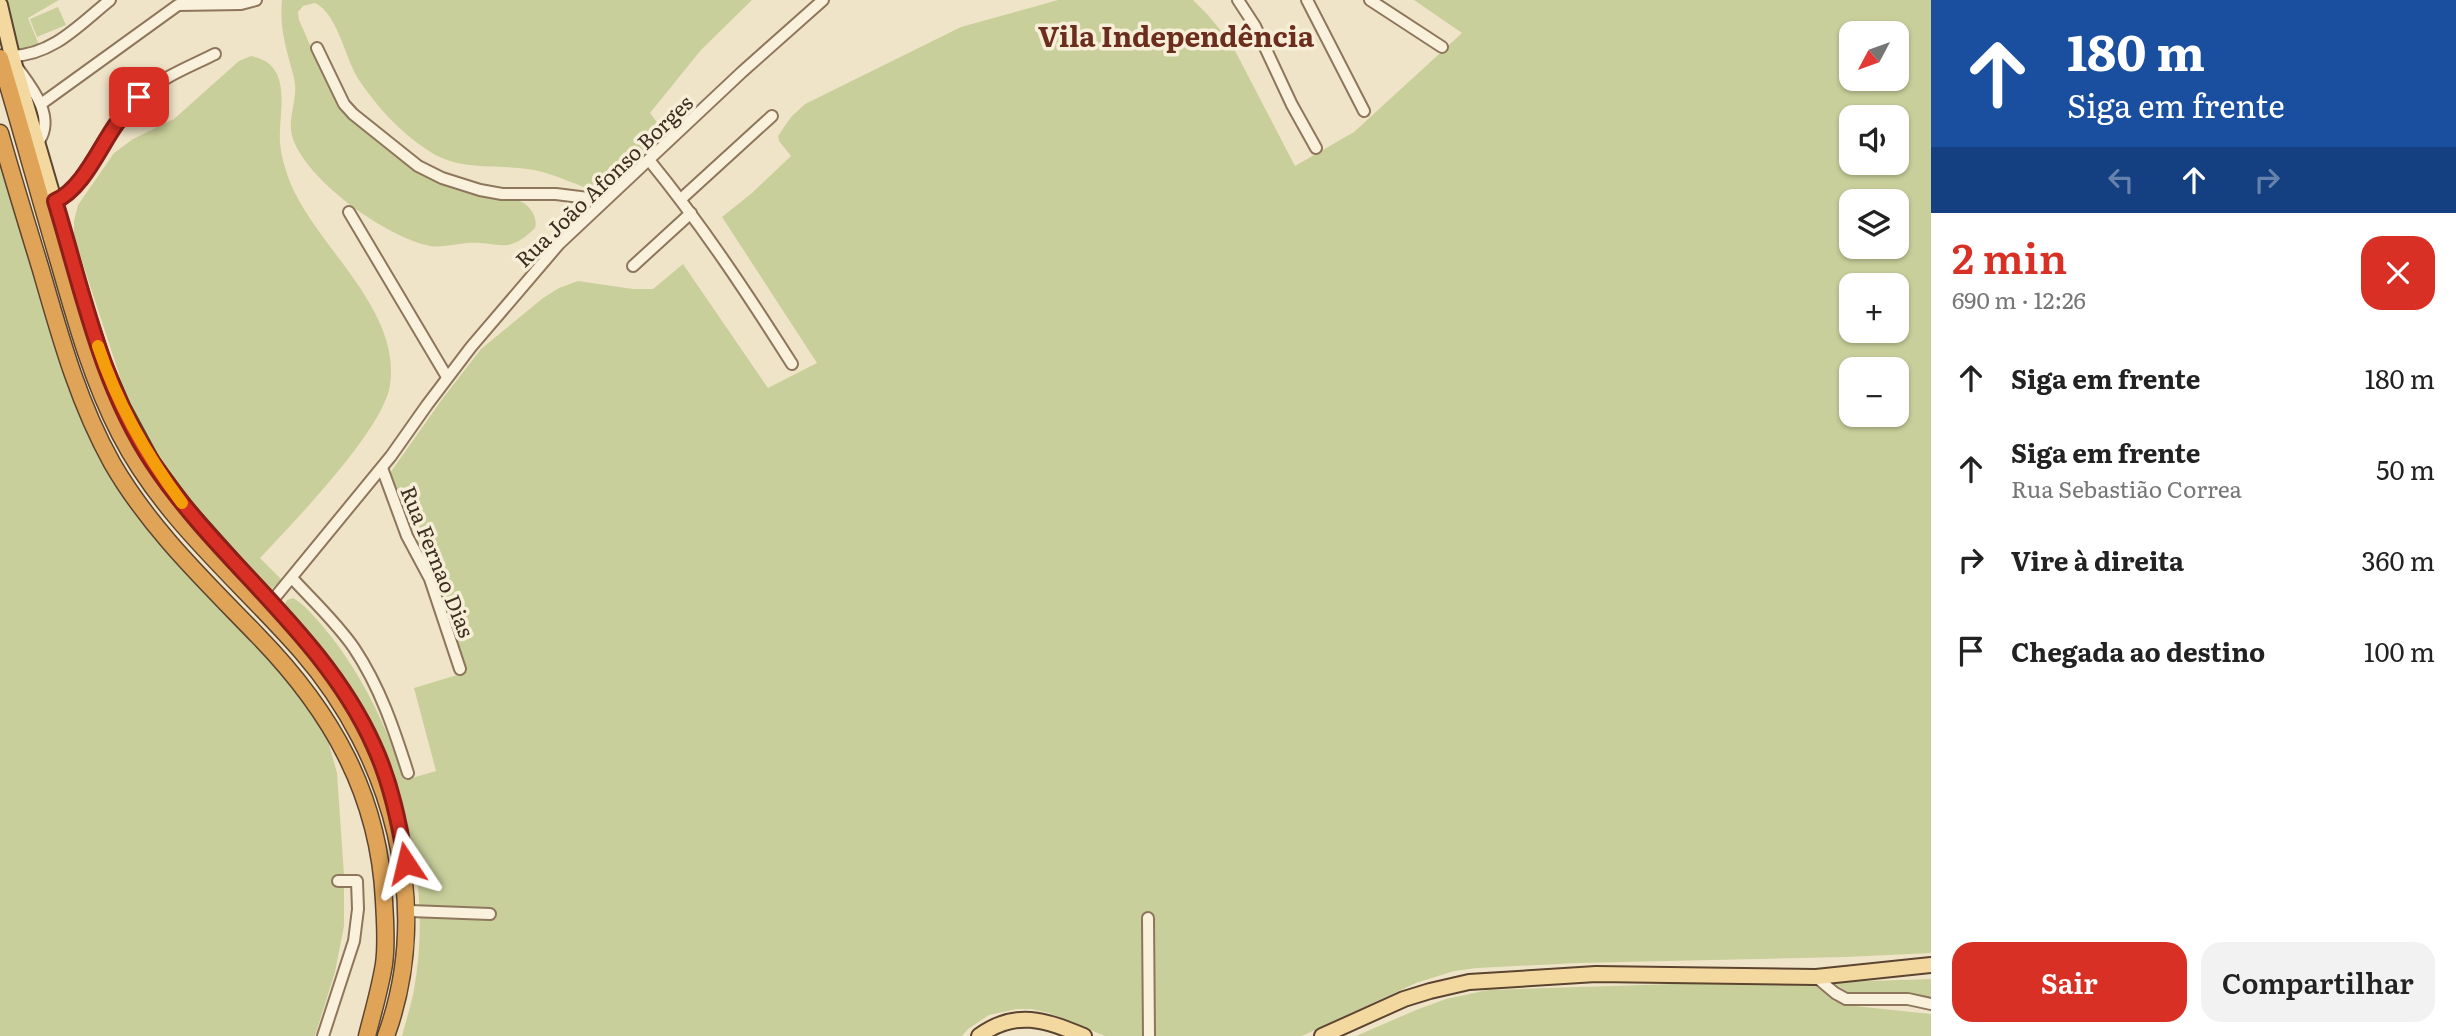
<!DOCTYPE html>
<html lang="pt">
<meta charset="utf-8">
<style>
body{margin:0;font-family:Literata,serif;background:#f2f2f2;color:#222;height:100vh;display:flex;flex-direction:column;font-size:26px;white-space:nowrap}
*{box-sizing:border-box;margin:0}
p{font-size:23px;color:#767676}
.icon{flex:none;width:38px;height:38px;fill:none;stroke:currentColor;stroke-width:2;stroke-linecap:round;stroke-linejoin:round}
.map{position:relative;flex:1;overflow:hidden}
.side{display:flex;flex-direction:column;background:#fff;width:525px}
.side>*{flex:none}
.top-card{background:#1a4fa0;color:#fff;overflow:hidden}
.needle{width:46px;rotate:229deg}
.controls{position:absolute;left:1839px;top:21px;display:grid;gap:14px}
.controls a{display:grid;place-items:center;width:70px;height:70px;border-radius:14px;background:#fff;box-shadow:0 2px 5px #0004;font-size:35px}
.pin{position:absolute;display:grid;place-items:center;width:60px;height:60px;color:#fff;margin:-30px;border-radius:14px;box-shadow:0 4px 10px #0006}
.me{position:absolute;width:77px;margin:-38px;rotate:350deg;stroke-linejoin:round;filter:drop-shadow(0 0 5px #0008)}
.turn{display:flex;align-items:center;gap:24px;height:147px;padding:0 21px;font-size:32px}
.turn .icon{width:91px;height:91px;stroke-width:2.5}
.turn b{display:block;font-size:49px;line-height:60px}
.lanes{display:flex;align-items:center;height:66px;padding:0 21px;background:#0003;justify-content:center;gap:35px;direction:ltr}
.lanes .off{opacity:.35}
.round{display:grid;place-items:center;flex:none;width:74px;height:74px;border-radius:21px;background:#f2f2f2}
.head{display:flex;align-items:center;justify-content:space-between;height:119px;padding:0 21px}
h1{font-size:42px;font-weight:600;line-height:52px;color:#d93025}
.button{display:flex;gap:14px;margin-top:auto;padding:14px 21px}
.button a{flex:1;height:80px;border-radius:21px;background:#d93025;color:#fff;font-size:28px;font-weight:600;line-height:80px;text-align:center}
.button a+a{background:#f2f2f2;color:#222}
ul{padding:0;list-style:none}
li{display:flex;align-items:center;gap:21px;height:91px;padding:0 21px}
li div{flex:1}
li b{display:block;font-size:26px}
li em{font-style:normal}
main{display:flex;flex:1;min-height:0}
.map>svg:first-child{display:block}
.green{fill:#c9cf9b;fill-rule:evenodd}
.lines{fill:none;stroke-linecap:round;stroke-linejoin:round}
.minor-casing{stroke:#8d765c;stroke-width:14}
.major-casing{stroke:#5b4430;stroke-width:18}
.highway-casing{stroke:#5b4430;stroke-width:19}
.minor{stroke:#faf1dc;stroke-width:10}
.major{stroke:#f3d9a0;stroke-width:14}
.highway{stroke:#e0a458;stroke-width:16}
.route-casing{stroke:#8d1f18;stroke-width:18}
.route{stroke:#d93025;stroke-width:12}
.slow{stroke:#f59e0b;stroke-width:12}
.labels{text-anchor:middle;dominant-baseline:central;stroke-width:7;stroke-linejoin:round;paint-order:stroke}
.street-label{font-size:21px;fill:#3d2e20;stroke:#f7eed8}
.district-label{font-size:28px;font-weight:bold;fill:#6b2e1e;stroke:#f7eed8}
</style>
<main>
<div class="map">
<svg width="1931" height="1036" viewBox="0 0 1931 1036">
<rect width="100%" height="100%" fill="#f0e4c8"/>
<g class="green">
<path d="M4 0H59L28 18 39 45 16 50Z"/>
<path d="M282 0H752L701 50 650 113 665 133 599 193C578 185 556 175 534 170 496 163 459 173 426 149 400 132 376 106 359 80 345 59 338 14 315 3L303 6 298 12 299 20C311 46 321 74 336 98 354 127 403 165 434 180 453 189 474 193 496 197 504 199 515 198 522 202 531 207 538 218 535 228 506 256 500 241 467 243 454 244 442 248 430 246 386 237 305 180 292 136 287 117 299 98 294 78 287 51 279 29 282 0Z"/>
<path d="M1058 0H1193L1208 15 1231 43 1295 166 1354 132 1462 33 1414 0H1931V953L1846 957 1578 963 1477 968 1454 971 1416 983 1302 1036H1105L1049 1013 1031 1009H1017L989 1015 968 1029 962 1036H402C406 1021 411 1005 414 990 432 888 407 781 352 695 332 665 308 639 286 611L284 606 287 600 293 598C304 604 312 614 320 623 360 669 385 723 405 780L436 771 414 688 467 672 426 557 390 473 443 398 481 349 543 298 559 288 578 281 633 289H653L683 264 768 388 817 363 722 217 752 193 791 156 779 141 778 136 791 117 805 104 961 27ZM1852 33H1897V79H1852ZM1852 117H1897V163H1852ZM1852 201H1897V247H1852ZM1852 285H1897V331H1852ZM1852 369H1897V415H1852Z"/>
<path d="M58 7 66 25 37 37 30 19Z"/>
<path d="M251 56C295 64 278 113 280 142 281 158 288 179 295 193 324 252 401 313 390 385 384 429 293 523 260 558L282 580 267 593 230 556 161 466 148 442 122 383 74 237V221L78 205 114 153 133 139 174 119 239 61Z"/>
<path d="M0 155 117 483 150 533 182 570 276 658 325 730 337 773 344 875V926L335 972 315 1036H0Z"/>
<path d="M1931 979V1001L1852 994 1836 985 1839 982Z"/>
<path d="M1673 984H1814L1834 1001 1845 1005 1931 1014V1036H1356L1416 1010 1446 999 1488 990Z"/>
</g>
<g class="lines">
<g class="minor-casing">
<g id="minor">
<path d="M1238 0 1255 26 1292 105 1316 148"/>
<path d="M1307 0 1364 111"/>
<path d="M1370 0 1442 47"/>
<path d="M317 48 344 104 353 114 418 166 442 178 480 190 502 194H556L604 200"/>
<path d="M12 56C53 55 80 24 110 0"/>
<path d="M19 70C33 89 55 117 39 141"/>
<path d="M41 104 178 5 241 4 256 0"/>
<path d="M649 160C702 225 747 293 792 364"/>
<path d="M681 199 772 116"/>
<path d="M55 201C87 188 112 122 140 97 162 77 189 67 215 54"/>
<path d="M349 212 447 377"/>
<path d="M633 266 691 213"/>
<path d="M382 468 407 536 430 579 460 669"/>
<path d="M292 578C313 601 336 622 354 648 380 687 394 729 408 773"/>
<path d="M272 601 391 456 427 405 471 347 559 244 742 72 823 0"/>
<path d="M410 911 490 914"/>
<path d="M1148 918 1149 1036"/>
<path d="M1816 977 1835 993 1846 999H1908L1931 1004"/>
<path d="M323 1036 354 941 358 909 357 881H338"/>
</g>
</g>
<g class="major-casing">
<g id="major">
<path d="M0 5 12 56 87 313 103 362 123 408 152 462 185 507 315 653"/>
<path d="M979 1036C1016 1009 1045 1020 1084 1036"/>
<path d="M1322 1036 1404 999 1430 991 1469 982 1596 974 1816 977 1931 965"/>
</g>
</g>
<g class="highway-casing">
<g id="highway">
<path d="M0 58C21 128 40 198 61 269 77 325 93 382 120 434 164 520 240 581 302 652 392 756 434 904 386 1036"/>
<path d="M0 133C13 179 27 224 41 270 60 336 78 402 112 463 150 529 205 581 258 636 331 711 379 794 384 901 385 921 387 943 384 964 380 989 373 1012 367 1036"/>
</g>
</g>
<use href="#minor" class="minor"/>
<use href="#major" class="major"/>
<use href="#highway" class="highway"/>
</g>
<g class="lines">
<g class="route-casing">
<path id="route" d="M139 97C132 106 124 114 117 123 100 146 83 189 55 201 82 289 101 385 153 463 219 563 324 634 374 746 391 783 399 823 406 863"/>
</g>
<use href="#route" class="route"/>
<path class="slow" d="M98 346C117 403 146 455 182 503"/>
</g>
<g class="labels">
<g class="street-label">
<text transform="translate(603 180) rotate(-44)">Rua João Afonso Borges</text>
<text transform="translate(439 561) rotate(68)">Rua Fernao Dias</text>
</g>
<g class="district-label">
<text x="1176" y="35">Vila Independência</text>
</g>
</g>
</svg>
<div class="controls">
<a><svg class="needle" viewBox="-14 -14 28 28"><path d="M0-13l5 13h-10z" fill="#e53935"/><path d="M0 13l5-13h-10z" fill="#767676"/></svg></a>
<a><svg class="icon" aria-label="sound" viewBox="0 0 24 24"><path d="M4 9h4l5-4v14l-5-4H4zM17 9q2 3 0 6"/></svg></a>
<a><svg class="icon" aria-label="layers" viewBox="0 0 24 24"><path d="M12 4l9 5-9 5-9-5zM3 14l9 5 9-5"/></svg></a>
<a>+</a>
<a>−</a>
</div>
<div class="pin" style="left:139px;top:97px;background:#d93025"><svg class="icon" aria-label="arrive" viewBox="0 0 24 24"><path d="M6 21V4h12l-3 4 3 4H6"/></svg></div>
<svg class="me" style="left:406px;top:863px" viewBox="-20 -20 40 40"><path d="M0-17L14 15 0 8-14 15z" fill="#d93025" stroke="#fff" stroke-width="4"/></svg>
</div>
<section class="side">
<div class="top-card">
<div class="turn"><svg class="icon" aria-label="ahead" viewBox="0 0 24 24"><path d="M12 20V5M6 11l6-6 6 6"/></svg><div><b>180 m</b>Siga em frente</div></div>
<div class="lanes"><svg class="icon off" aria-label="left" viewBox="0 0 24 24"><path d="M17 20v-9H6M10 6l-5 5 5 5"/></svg><svg class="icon" aria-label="ahead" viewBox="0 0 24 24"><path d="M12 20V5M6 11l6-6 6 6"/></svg><svg class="icon off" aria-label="right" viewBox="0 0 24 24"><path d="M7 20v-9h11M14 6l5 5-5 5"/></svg></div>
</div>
<div class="head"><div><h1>2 min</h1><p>690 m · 12:26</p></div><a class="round" style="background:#d93025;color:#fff"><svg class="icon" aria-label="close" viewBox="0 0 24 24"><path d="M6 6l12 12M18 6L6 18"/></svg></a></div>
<ul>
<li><svg class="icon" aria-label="ahead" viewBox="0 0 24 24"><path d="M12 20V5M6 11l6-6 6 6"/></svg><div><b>Siga em frente</b></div><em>180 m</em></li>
<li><svg class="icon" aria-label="ahead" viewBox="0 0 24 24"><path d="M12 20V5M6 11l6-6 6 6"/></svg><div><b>Siga em frente</b><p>Rua Sebastião Correa</p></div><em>50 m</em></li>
<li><svg class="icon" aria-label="right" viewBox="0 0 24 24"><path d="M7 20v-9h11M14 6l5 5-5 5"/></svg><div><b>Vire à direita</b></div><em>360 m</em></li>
<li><svg class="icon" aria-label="arrive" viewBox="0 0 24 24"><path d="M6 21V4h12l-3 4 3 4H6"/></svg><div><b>Chegada ao destino</b></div><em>100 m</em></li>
</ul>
<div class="button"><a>Sair</a><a>Compartilhar</a></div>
</section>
</main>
